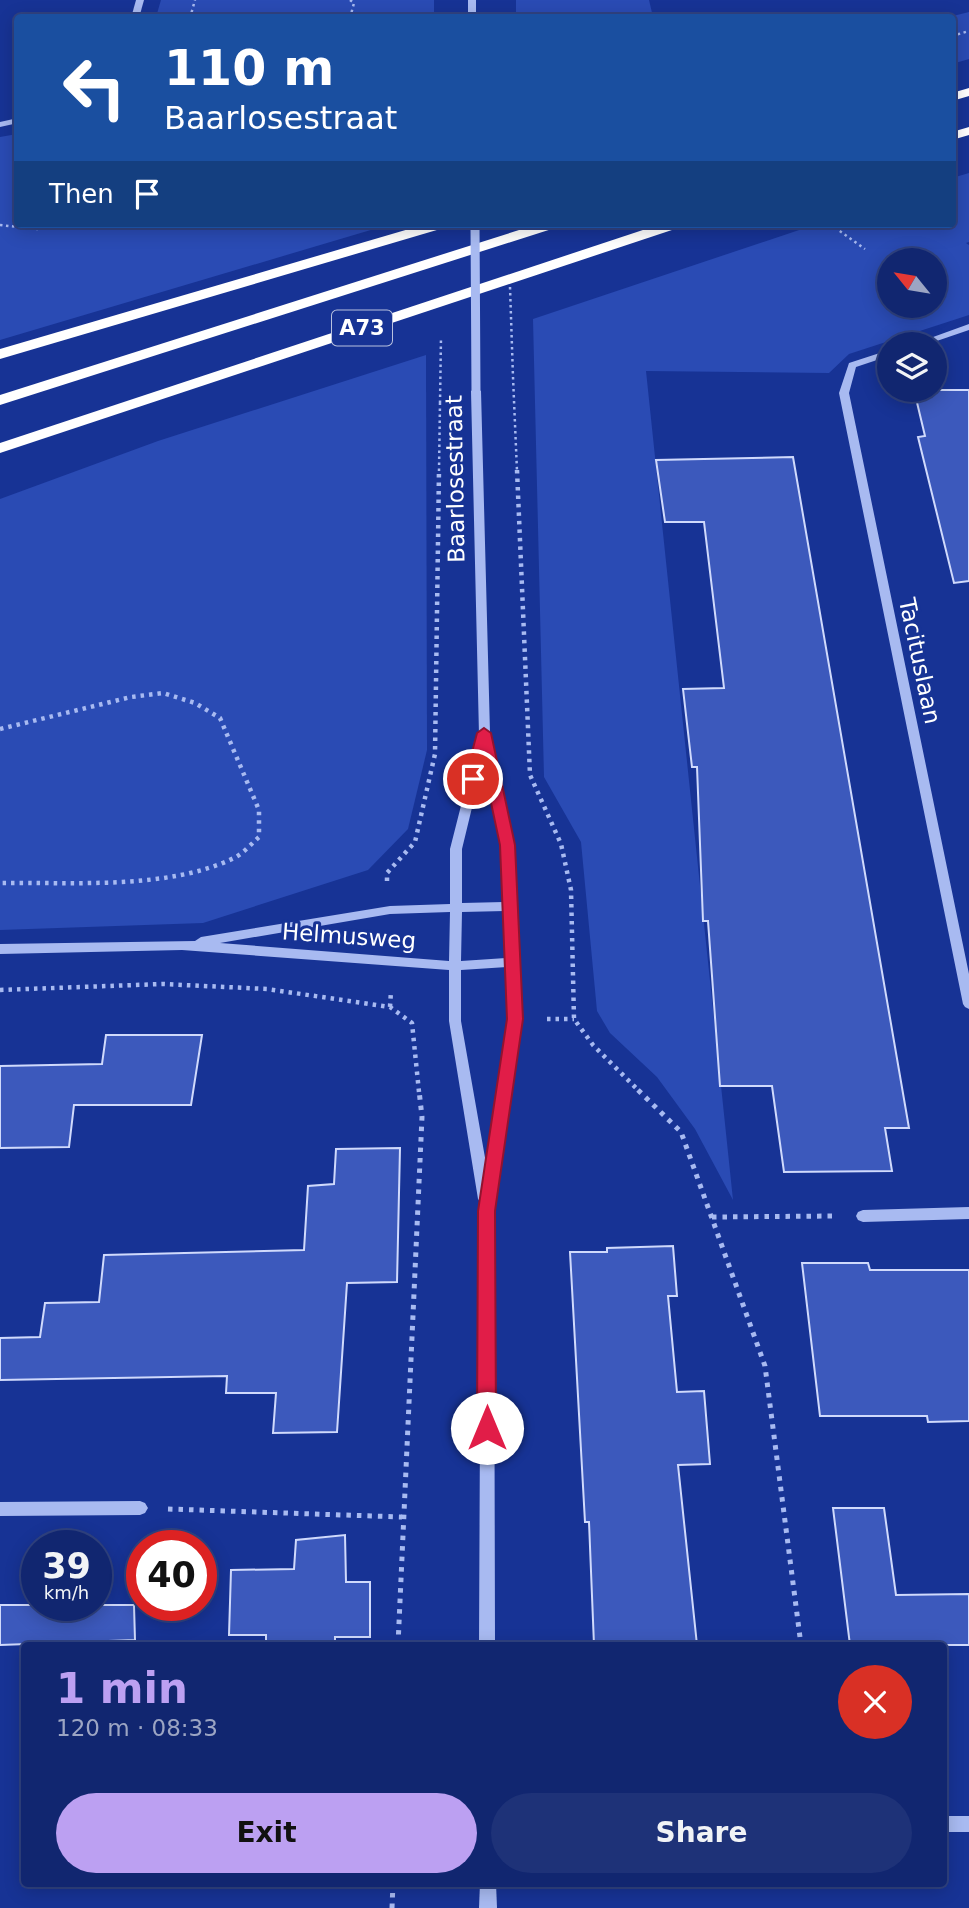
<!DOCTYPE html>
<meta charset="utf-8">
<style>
body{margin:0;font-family:"DejaVu Sans",sans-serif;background:#1e3278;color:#f1f3f6;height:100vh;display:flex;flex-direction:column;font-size:26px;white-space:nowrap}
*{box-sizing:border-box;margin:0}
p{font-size:23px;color:#9ca5c3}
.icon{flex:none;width:38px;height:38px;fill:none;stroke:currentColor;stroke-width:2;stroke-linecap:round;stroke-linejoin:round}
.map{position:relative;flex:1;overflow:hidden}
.details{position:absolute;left:21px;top:1642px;width:926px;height:245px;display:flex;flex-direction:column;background:#112670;border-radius:7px;box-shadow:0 4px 18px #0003,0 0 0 2px #304383}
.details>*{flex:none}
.hud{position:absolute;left:14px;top:14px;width:942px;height:214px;border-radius:7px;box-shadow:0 4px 18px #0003,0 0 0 2px #304383;background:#1a4fa0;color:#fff;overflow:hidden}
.needle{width:46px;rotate:300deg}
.tools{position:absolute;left:877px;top:248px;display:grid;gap:14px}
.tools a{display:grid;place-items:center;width:70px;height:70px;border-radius:50%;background:#112670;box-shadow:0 4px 18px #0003,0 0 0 2px #304383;font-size:35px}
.speed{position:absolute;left:21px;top:1530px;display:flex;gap:14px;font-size:35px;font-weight:700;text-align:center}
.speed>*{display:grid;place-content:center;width:91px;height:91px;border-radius:50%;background:#112670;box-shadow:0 4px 18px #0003,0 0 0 2px #304383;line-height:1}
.speed small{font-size:18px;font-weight:400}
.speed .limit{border:10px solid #d22;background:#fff;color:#111}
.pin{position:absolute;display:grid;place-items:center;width:60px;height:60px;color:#fff;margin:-30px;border:4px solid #fff;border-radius:50%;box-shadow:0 2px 7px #0007}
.me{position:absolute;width:77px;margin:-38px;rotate:0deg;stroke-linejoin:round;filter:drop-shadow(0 0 5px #0008)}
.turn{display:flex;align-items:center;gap:24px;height:147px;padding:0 35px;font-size:32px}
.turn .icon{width:91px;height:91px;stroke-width:2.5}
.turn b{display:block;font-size:49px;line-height:60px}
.then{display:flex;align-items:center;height:66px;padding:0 35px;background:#0003;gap:14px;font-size:26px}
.round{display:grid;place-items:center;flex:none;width:74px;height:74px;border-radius:37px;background:#1e3278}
.headline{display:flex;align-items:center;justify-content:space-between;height:119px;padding:0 35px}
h1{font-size:42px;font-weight:700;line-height:52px;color:#bca0f2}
.cta{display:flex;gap:14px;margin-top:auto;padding:14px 35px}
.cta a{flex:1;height:80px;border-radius:42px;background:#bca0f2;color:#111;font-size:28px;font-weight:700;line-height:80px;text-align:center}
.cta a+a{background:#1e3278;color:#f1f3f6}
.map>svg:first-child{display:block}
.green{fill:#2a4bb4;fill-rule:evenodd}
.building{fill:#3c59bc;stroke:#d0dafc;stroke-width:2}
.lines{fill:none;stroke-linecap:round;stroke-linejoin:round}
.path-far2{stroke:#a8baf1;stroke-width:2.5;stroke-dasharray:2.5 3.5;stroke-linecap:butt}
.path-far1{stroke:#a8baf1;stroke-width:4.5;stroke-dasharray:3.5 5;stroke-linecap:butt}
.path{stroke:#a8baf1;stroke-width:5;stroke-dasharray:4.5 6;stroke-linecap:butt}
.minor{fill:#a8baf1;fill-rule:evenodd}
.highway{fill:#fff;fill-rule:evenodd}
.path-bridge{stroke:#a8baf1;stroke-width:2.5;stroke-dasharray:2.5 3.5;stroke-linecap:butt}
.minor-bridge{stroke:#a8baf1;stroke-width:9}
.route{fill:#e11d48;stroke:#92132f;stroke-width:2}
.labels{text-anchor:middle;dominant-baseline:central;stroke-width:6;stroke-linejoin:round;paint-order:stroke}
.shield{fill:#173395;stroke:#b9c2df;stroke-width:2}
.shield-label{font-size:21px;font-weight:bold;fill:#fff}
.street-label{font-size:23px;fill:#fff;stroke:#173395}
</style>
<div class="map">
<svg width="969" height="1908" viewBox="0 0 969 1908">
<rect width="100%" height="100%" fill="#173395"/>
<g class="green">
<path d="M161 0H434V17H156Z"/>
<path d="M516 0H649L653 17H516Z"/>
<path d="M969 12V59L952 64V18L949 17Z"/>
<path d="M17 134 18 224H391L0 340V137Z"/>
<path d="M969 173V242L966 243 969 245V315L849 354 829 373 646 371 733 1200 695 1129 657 1077 610 1033 597 1011 581 842 544 777 533 319 817 224H952V178ZM889 261H934V306H889Z"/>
<path d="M426 355 427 750 408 829 368 870 203 923 0 930V499L158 441Z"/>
</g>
<g class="building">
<path d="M914 390H969V581L954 583 918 437 925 436Z"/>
<path d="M793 457 909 1128H885L892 1171 784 1172 772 1086H720L708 921H703L697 767H692L683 689 724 688 704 522H665L656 460Z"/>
<path d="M106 1035H202L191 1105H74L69 1147 0 1148V1066L102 1064Z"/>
<path d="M400 1148 397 1282 347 1283 337 1432 273 1433 276 1393H226L227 1376 0 1380V1338L40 1337 45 1303 99 1302 104 1255 304 1250 308 1186 334 1184 336 1149Z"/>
<path d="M673 1246 677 1296H668L677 1392 704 1391 710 1464 678 1465 697 1645H594L589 1522H585L570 1252H607V1248Z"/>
<path d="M802 1263H868L870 1270H969V1421L928 1422 927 1416H820Z"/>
<path d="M833 1508H884L896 1595 969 1594V1645H850Z"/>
<path d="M345 1535 346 1582H370V1637H335V1645H266V1635H229L231 1570 294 1569 296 1540Z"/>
<path d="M0 1605H134L135 1640 0 1645Z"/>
</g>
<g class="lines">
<g class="path-far2">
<path d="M350 0 354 3 350 18"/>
<path d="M190 18 195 0"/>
<path d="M952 36 969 31"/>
<path d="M830 224 865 249"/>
<path d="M0 225 37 229 57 224"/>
<path d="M513 377 517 471"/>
<path d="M439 471 440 403"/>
</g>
<g class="path-far1">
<path d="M517 470 530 775 561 844 571 890 574 1019 593 1045 640 1092"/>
<path d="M0 729 131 697 163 693 195 703 220 718 259 810V837C251 844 244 853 234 858 168 890 72 882 0 883"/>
<path d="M387 881V873L415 842 435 754 439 470"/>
<path d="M0 990 163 984 267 989 390 1007 412 1023 419 1092"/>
<path d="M390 1007 391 991"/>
<path d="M547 1019H574"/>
</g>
<g class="path">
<path d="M638 1090 681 1132 765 1366 801 1645"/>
<path d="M712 1217 834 1216"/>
<path d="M168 1509 402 1517"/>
<path d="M398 1645 422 1117 419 1090"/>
<path d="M392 1908 393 1883"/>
</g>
<g class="minor">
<path d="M136 0H144L139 18H131Z"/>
<rect x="468" y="0" width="8" height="18"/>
<path d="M18 118V123L0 127V122Z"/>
<path d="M969 324V330L925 345H911Z"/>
<path d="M889 350V356L856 367 849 393 969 974V1009L965 1007 963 1004 839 393 849 363Z"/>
<path d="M476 388 481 391 490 733 514 845 521 1019 494 1211 495 1645H479L481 1203 478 1199 449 1021V970L182 950 0 954V944L195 941 201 937 390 906 450 904V849L479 735 471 391ZM484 758 502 845 504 902 462 903V849ZM505 911 506 958 461 961 462 912ZM450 912 449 961 220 943 390 914ZM507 967 509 1019 487 1169 461 1021V970Z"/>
<path d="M969 1207V1219L863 1222 858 1220 856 1216 858 1212 863 1210Z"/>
<path d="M140 1501 145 1503 148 1508 145 1513 140 1515 0 1516V1502Z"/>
<rect x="943" y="1816" width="26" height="16"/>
<path d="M480 1883H496L497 1908H479Z"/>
</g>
<g class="highway">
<path d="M969 88V96L952 101V93Z"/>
<path d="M969 127V135L952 140V132Z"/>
<path d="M426 224H449L447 227 0 359V349Z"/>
<path d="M538 224H560L558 227 0 405V395Z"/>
<path d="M661 224H683L681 227 0 453V443Z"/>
</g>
<g class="path-bridge">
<path d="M510 287 513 377"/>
<path d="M440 403 441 337"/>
</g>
<path class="minor-bridge" d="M475 224 476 391"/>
</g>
<path class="route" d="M484 728 491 733 515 845 523 1019 495 1211 496 1428 494 1434 487 1436 480 1434 477 1428 478 1211 507 1019 500 845 483 765 478 783 473 784 465 779 477 733Z"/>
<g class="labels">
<rect class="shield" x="332" y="310.5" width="60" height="35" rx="5"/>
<g class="shield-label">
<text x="362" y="328">A73</text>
</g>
<g class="street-label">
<text transform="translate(455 479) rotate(-91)">Baarlosestraat</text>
<text transform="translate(920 661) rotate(78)">Tacituslaan</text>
<text transform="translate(349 936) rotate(4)">Helmusweg</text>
</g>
</g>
</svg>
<div class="tools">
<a><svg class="needle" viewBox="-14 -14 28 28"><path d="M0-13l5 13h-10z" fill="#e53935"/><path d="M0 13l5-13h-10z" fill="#9ca5c3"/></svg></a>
<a><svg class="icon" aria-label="layers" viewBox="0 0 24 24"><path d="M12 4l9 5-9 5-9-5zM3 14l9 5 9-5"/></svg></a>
</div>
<div class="speed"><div>39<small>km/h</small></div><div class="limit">40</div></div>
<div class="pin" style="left:473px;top:779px;background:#d93025"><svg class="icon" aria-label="arrive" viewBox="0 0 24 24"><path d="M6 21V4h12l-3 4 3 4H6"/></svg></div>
<svg class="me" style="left:487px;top:1428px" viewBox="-20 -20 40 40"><circle r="19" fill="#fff"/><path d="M0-13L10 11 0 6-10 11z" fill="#e11d48"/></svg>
<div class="hud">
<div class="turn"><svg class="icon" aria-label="left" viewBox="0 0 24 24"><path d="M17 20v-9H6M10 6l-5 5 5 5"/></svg><div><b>110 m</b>Baarlosestraat</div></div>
<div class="then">Then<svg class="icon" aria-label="arrive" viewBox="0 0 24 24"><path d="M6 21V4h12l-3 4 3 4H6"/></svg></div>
</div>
<section class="details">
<div class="headline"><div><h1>1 min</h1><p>120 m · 08:33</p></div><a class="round" style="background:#d93025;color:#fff"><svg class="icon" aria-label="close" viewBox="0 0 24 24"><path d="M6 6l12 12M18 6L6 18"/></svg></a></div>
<div class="cta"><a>Exit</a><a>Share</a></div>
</section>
</div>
